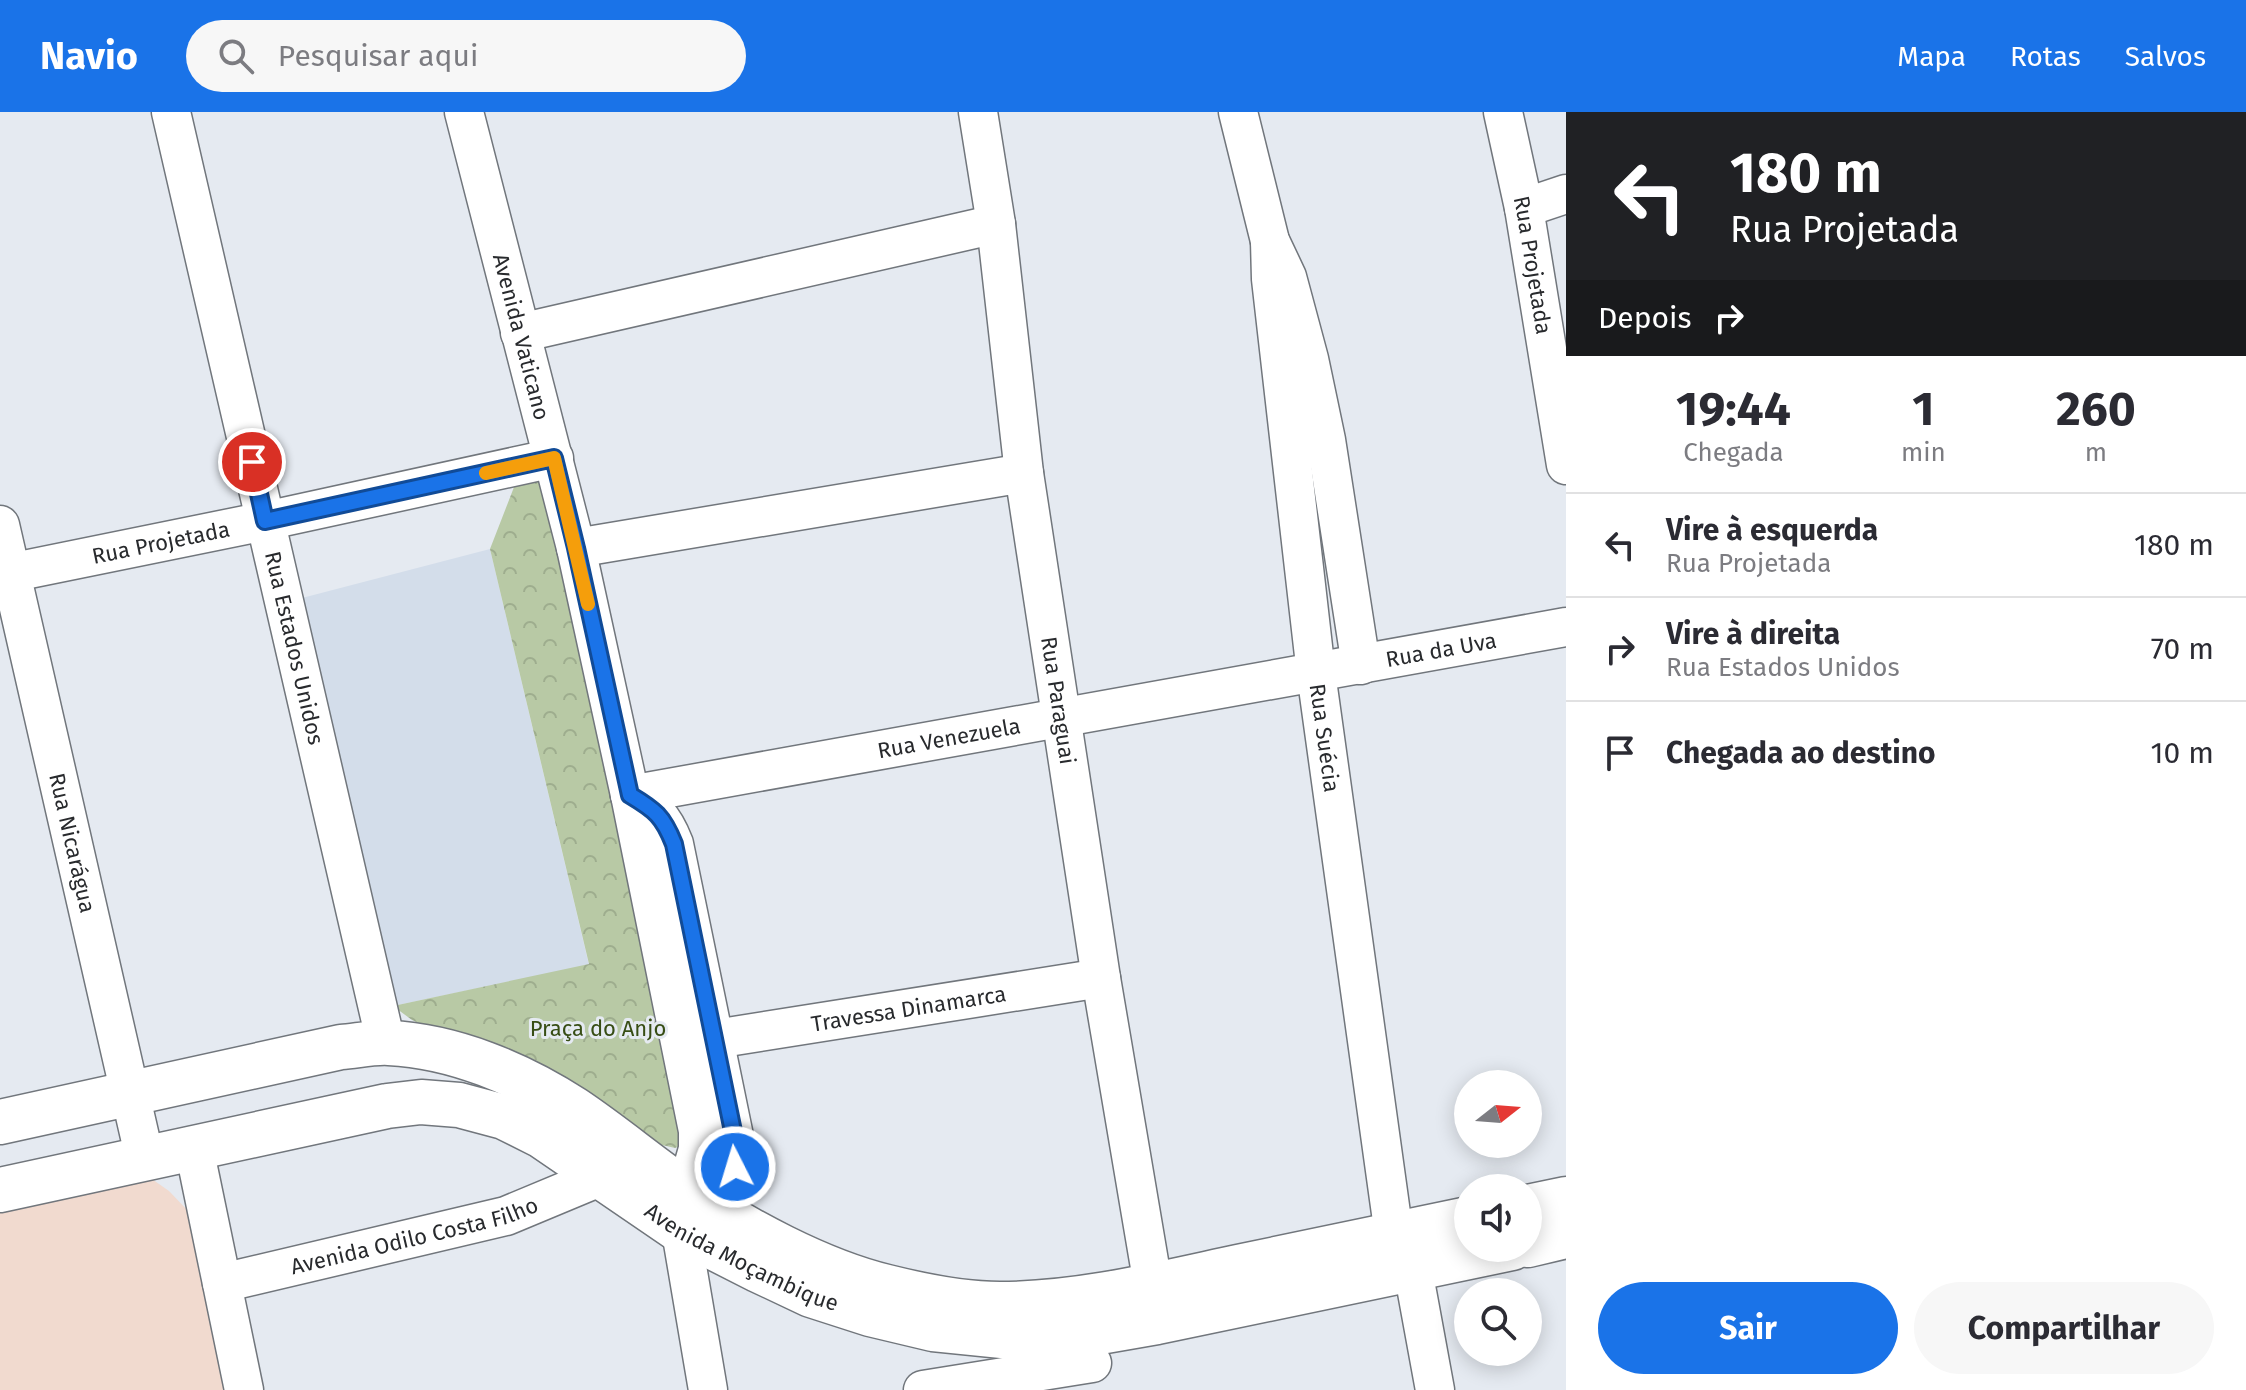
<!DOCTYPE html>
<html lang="pt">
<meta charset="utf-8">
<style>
body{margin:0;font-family:"Fira Sans",sans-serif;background:#f7f7f7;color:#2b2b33;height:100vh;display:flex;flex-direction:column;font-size:30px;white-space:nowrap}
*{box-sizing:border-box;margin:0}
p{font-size:26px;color:#7c7c81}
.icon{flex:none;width:44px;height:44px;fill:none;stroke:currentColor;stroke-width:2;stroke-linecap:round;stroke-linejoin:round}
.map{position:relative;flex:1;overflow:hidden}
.panel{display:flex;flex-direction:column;background:#fff;width:680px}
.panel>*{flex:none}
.guide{background:#202124;color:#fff;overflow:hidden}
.needle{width:52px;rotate:73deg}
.buttons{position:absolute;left:1454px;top:958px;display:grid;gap:16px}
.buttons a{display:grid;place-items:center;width:88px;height:88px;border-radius:50%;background:#fff;box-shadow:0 4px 20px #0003;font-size:40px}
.pin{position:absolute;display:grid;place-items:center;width:68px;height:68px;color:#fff;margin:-34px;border:4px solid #fff;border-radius:50%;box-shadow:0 2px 8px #0007}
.me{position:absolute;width:88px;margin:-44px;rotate:355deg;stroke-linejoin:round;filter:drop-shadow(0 0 6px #0008)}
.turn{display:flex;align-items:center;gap:28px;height:168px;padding:0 32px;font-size:36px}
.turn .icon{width:104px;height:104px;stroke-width:2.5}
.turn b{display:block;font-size:56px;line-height:68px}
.then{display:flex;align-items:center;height:76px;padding:0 32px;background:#0003;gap:16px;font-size:30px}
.eta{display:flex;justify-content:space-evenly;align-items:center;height:136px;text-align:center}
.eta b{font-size:48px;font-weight:700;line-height:56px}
.primary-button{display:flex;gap:16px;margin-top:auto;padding:16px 32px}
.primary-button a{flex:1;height:92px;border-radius:48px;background:#1a73e8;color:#fff;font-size:32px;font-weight:700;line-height:92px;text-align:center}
.primary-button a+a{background:#f7f7f7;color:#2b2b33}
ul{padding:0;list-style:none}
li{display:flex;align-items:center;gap:24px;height:104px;padding:0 32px;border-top:2px solid #e1e1e2}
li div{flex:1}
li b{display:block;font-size:30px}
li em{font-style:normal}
header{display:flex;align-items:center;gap:48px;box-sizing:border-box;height:112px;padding:0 40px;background:#1a73e8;color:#fff}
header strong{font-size:38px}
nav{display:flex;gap:44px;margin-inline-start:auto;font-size:28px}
.search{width:560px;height:72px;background:#f7f7f7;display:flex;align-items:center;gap:20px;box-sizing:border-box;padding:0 28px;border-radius:44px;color:#7c7c81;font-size:30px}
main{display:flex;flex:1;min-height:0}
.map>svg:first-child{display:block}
.commercial{fill:#f1dacf}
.built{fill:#d3ddea}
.park{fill:url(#park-crowns)}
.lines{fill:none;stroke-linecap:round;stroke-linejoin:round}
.minor-casing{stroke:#71767c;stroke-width:41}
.major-casing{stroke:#71767c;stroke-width:47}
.minor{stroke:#fff;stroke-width:38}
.major{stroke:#fff;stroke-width:44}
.route-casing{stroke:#114b97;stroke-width:20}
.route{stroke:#1a73e8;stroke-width:14}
.slow{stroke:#f59e0b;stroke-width:14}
.labels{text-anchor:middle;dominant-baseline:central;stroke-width:6;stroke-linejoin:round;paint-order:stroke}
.street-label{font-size:22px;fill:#282a2d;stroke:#e5eaf1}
.park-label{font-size:22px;fill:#374d14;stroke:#e5eaf1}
</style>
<header>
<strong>Navio</strong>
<div class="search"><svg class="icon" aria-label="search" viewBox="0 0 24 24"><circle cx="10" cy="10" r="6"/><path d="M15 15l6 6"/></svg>Pesquisar aqui</div>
<nav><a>Mapa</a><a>Rotas</a><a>Salvos</a></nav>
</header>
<main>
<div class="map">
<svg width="1566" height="1278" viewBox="0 0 1566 1278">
<defs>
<pattern id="park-crowns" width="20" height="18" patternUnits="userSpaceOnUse" patternTransform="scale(2)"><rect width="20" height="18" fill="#b8c9a5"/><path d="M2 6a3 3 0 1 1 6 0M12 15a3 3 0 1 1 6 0" fill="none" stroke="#9ead8e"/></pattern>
</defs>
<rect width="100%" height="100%" fill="#e5eaf1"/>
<path class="commercial" d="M149 1065 169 1079 191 1102 229 1278H0V1092Z"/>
<path class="built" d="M490 437 589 853 393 894 302 486Z"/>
<path class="park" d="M543 365 551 380 683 1033 675 1036 662 1033 578 975 431 917 412 908 393 894 589 852 490 437 516 370Z"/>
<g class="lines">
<g class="minor-casing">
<g id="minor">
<path id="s1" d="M171 0 386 931"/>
<path id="s2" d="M464 0 576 436 630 683 698 1019V1037L686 1079 681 1119 708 1278"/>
<path id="s3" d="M978 0 996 112 1024 361 1101 866 1153 1173"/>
<path d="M1238 0 1270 129 1287 165 1309 247 1326 328 1361 553"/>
<path id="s4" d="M1503 0 1524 96 1566 353"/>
<path d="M1524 96 1566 82"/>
<path id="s5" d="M1270 129 1271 167 1316 561 1394 1123"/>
<path d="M520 221 996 112"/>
<path id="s6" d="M0 413 145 1047"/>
<path d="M576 436 1024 361"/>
<path id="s7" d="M0 463 265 409 554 346"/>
<path id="s8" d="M630 683 1566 515"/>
<path d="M630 683C655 698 663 704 674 732L735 1029C735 1052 733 1081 714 1098 708 1104 699 1108 692 1112"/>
<path id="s9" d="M715 927 1101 866"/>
<path d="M194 1036 244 1278"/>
<path d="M1413 1158 1435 1278"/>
<path id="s10" d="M222 1171 506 1104 602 1064"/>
<path d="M923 1278 1092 1251"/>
</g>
</g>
<g class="major-casing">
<g id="major">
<path d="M0 1010 341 935C356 934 373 930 389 931 454 934 520 962 574 997 613 1023 648 1053 686 1079 743 1117 820 1159 887 1175 923 1184 962 1192 1000 1192 1080 1192 1159 1172 1238 1155 1314 1139 1391 1123 1468 1107"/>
<path id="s11" d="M0 1078 387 994 421 990 459 993 504 1005 542 1024 681 1119 758 1158 811 1183 870 1202 933 1217 1012 1225 1088 1222 1157 1210 1512 1136"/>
<path d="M1528 1095 1566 1087"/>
<path d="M1528 1133 1566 1124"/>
</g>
</g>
<use href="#minor" class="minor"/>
<use href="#major" class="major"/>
</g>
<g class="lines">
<g class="route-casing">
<path id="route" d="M252 350 265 409 554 346 576 436 630 683C655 698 663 704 674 732L735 1029V1055"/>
</g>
<use href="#route" class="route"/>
<path class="slow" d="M486 361 554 346 588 492"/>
</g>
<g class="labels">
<g class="street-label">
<text stroke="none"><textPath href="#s4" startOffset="156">Rua Projetada</textPath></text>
<text stroke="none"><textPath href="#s2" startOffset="232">Avenida Vaticano</textPath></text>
<text stroke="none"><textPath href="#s7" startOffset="164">Rua Projetada</textPath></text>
<text stroke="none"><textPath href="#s1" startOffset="550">Rua Estados Unidos</textPath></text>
<text stroke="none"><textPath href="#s8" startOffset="824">Rua da Uva</textPath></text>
<text stroke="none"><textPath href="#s3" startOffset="594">Rua Paraguai</textPath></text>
<text stroke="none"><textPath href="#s8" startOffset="324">Rua Venezuela</textPath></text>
<text stroke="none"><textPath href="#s5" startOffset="500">Rua Suécia</textPath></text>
<text stroke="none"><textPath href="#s6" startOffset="326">Rua Nicarágua</textPath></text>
<text stroke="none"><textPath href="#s9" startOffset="196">Travessa Dinamarca</textPath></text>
<text stroke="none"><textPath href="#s10" startOffset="198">Avenida Odilo Costa Filho</textPath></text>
<text stroke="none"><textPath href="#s11" startOffset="792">Avenida Moçambique</textPath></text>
</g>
<g class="park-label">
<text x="598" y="916">Praça do Anjo</text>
</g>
</g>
</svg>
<div class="buttons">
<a><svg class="needle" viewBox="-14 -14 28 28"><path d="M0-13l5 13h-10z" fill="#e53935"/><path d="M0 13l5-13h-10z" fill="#7c7c81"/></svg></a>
<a><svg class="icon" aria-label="sound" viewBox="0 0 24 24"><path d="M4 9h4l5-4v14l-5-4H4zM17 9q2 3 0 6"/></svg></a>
<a><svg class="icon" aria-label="search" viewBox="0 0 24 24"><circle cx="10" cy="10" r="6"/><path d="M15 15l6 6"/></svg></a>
</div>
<div class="pin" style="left:252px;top:350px;background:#d93025"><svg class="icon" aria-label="arrive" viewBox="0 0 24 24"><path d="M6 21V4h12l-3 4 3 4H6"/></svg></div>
<svg class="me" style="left:735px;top:1055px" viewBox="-20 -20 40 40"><circle r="17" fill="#1a73e8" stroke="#fff" stroke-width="3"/><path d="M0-11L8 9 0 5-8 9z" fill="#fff"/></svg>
</div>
<section class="panel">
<div class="guide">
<div class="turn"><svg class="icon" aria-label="left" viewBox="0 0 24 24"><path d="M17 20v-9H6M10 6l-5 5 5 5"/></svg><div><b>180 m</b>Rua Projetada</div></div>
<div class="then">Depois<svg class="icon" aria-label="right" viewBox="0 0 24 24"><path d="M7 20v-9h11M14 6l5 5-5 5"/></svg></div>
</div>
<div class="eta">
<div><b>19:44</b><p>Chegada</p></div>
<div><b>1</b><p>min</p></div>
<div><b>260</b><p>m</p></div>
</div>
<ul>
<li><svg class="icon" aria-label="left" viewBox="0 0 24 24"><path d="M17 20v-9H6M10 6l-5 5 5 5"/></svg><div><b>Vire à esquerda</b><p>Rua Projetada</p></div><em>180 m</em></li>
<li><svg class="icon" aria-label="right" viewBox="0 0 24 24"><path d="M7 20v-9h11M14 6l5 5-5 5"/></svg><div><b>Vire à direita</b><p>Rua Estados Unidos</p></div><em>70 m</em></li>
<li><svg class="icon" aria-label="arrive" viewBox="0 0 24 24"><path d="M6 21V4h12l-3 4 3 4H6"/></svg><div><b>Chegada ao destino</b></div><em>10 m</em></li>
</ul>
<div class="primary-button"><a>Sair</a><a>Compartilhar</a></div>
</section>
</main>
